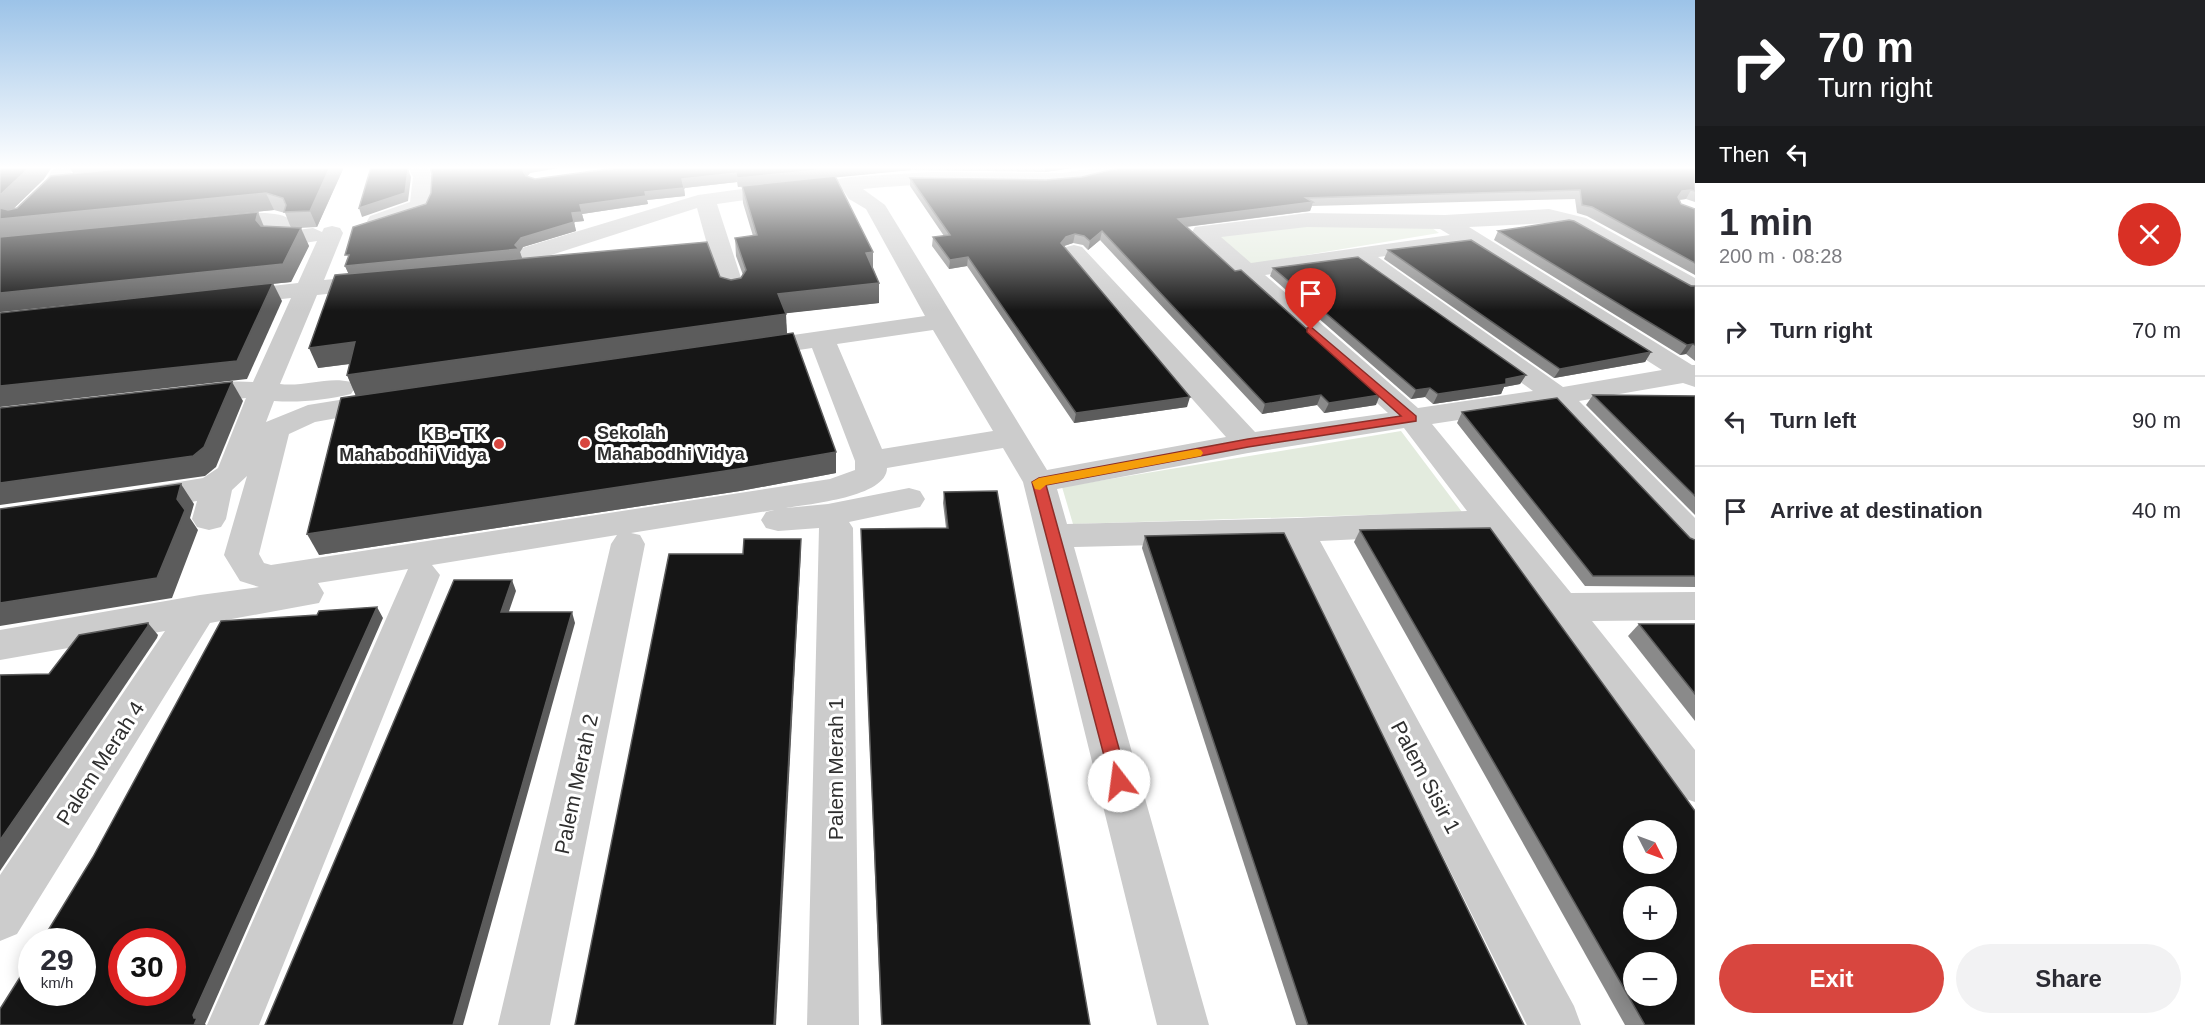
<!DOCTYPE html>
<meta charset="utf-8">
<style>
body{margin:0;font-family:Arial,sans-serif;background:#f2f2f3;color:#2b2b33;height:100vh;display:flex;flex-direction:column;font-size:22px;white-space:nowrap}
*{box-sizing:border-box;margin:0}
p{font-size:20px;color:#7c7c81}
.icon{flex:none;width:33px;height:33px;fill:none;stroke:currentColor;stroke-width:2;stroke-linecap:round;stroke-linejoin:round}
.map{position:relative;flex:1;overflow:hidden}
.drawer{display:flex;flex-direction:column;background:#fff;width:510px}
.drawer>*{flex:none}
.guide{background:#202124;color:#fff;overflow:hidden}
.needle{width:39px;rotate:132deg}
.fabs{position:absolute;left:1623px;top:820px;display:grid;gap:12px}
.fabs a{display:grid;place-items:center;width:54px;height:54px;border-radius:50%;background:#fff;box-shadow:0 3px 15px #0003;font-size:30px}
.speed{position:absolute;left:18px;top:928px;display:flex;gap:12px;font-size:30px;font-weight:700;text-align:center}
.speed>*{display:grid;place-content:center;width:78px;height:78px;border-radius:50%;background:#fff;box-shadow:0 3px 15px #0003;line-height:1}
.speed small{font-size:15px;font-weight:400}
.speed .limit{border:9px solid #d22;background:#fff;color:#111}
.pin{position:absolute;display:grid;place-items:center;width:51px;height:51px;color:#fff;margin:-62px -26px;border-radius:50% 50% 50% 0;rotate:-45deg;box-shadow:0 0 6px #0007}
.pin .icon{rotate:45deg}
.me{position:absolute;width:66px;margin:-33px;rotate:345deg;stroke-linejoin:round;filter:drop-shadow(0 0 4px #0008)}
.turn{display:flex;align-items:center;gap:21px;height:126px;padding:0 24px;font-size:27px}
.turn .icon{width:78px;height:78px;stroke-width:2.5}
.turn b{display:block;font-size:42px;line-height:51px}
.then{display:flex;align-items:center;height:57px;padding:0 24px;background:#0003;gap:12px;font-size:22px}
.round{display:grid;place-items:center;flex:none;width:63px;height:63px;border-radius:32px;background:#f2f2f3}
.head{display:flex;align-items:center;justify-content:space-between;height:102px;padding:0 24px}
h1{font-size:36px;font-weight:800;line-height:45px}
.button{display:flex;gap:12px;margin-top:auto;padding:12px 24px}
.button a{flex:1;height:69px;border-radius:36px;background:#d8463f;color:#fff;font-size:24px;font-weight:800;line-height:69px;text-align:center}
.button a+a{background:#f2f2f3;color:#2b2b33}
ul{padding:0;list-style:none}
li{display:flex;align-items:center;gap:18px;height:90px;padding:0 24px;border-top:2px solid #e1e1e2}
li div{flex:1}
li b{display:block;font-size:22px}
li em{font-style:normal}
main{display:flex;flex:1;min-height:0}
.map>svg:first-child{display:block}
.green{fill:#e3ebde}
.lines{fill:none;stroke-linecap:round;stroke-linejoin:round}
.minor{fill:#ccc;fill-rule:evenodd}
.wall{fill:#8a8a8a;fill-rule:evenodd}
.shaded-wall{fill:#5c5c5c}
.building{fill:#161616;stroke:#5c5c5c;stroke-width:1.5;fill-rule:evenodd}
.route{fill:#d8463f;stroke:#8c2e29;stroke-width:1.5}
.slow{fill:#f59e0b}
.poi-dot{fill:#d8463f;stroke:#fff;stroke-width:2}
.labels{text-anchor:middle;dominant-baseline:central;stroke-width:6;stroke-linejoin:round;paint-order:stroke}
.poi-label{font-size:18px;font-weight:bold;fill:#2f2f2f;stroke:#fff;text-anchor:start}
.near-street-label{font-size:21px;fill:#2f2f2f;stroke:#fff}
</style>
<main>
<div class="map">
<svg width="1695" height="1025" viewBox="0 0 1695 1025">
<rect width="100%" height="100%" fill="#fff"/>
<g class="green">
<path d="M1322 221 1425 223 1439 233 1246 265 1210 235Z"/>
<path d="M1401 431 1462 512 1073 524 1062 487Z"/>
</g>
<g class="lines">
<g class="minor">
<path d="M54 167H74C64 185 44 219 20 214L17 209 20 204 46 180Z"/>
<path d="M408 167H428C434 179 435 199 428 211 411 217 388 230 370 226L367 221 370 216 410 202 413 177Z"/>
<path d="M1101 167H1132C1114 193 983 184 951 184 922 184 892 186 863 189L885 205 1047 470 1226 437 1066 257 1062 252 1066 247 1074 245 1082 247 1255 432 1388 413 1195 237 1192 232 1195 227 1307 213 1445 215 1549 209 1586 218 1695 278V295L1686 293 1570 228 1549 223 1469 227 1692 365H1695V387L1683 383 1579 401 1695 518V551L1683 547 1551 406 1432 424 1571 593 1695 592V620L1592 621 1695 750V802L1680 797 1484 533 1320 541 1574 1006 1581 1025H1527L1286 542 1074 547 1209 1025H1157L1023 482 1003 448 887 468C887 497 809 504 786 508L828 504 909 488 920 491 925 499 920 507 849 522 853 528 859 1025H807L819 528 778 531 766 528 761 520 766 512 774 510 631 533 640 535 645 544 550 1025H498L611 544 617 535 432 565 440 575 259 1025H207L408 569 318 583 324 593 319 603 210 623 17 934 0 941V875L165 631 0 660V630L200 595 259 587 240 581 224 555 247 476 232 490 226 519 221 527 209 530 197 527 192 519 197 501 142 509 131 506 126 498 131 490 203 478 218 468 246 398 192 404 182 401 178 395 182 389C204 383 230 380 253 382L291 298 235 304 226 302 223 297 226 292 235 290 298 283 317 241C301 244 286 245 269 241L266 236 268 226 216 231 208 229 205 224 208 219C225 215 281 207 291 221L289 231 313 228 322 232 324 228 332 226 340 228 343 233 324 280 374 275 383 277 386 282 383 287 374 289 317 295 280 384C304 387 328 376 351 382L355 388 351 394C326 400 299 403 274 401L266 422 308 405 383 393 393 396 397 402 393 408 315 422 289 434 259 554 264 563 271 565 830 479 855 470V461L812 348 752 357 743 355 739 349 743 343 752 341 925 316 866 209 849 199 843 190 828 189 825 185 828 181 850 177 931 172 1063 173ZM1307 227 1440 229 1450 235 1251 263 1221 237ZM1467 246 1662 370 1563 387 1378 257ZM1353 261 1533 391 1418 408 1265 275ZM933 330 993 431 882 449 837 344ZM1404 428 1467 511 1297 518 1067 524 1057 489 1248 453Z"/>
<path d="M786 183 793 185 796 189 793 193 717 204 745 290 742 295 733 297 724 295 711 258 667 261 659 259 655 254 659 249 707 244 697 208 514 267 477 276 469 274 465 269 469 264 698 195Z"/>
</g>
</g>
<g class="wall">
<path d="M0 167 44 179 13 209 136 167H344L317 227 299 228 309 246 291 282 0 312ZM274 210 285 213 291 228 153 222Z"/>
<path d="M622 167H1079L1045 172 911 170 836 177 879 283V303L785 313 787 333 836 473 740 491 319 555 356 396 347 375 350 364 318 368 349 274 345 266 426 204 431 193 432 174 530 173 527 176 535 179ZM737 182 738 187 742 186 743 203 753 236 735 238 736 256 743 275 741 278 731 280 720 277 522 258 520 252 523 247 576 231 574 222 584 221 582 214 648 204 647 200 685 196 684 188Z"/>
<path d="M1695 167V202L1686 199 1679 200 1681 204 1695 209V275L1587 216 1577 213 1575 199 1312 206 1310 211 1186 227 1376 405 1324 413 1317 405 1262 414 1100 240 1088 250 1083 245 1073 243 1064 246 1187 407 1074 423 967 266 949 269 932 246 933 237 944 236 910 186V178L1046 180 1082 177Z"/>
<path d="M1498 231 1695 286V361L1686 354 1680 355 1494 240Z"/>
<path d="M1388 250 1651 352 1645 362 1554 378 1384 259Z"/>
<path d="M1273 268 1526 375 1520 384 1504 387 1501 394 1433 404 1425 397 1411 399 1270 276Z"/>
<path d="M1593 395 1695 396V515L1586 405Z"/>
<path d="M1462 412 1690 538 1695 540V587L1585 586 1457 423Z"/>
<path d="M944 492 1090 1025H881L861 529 946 528 943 503Z"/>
<path d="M1360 530 1695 1025H1625L1354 542Z"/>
<path d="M1145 536 1524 1025H1296L1142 548Z"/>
<path d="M1639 624H1695V721L1628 636Z"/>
</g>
<g class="shaded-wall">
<path d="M30 167H52L44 179 5 217 266 193 274 210 0 237V195Z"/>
<path d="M69 167H136L73 173Z"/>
<path d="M330 167H344L317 227 310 211Z"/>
<path d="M525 167H565L530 173 525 179 523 171Z"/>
<path d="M852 167H911V170L738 187 737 178Z"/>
<path d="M1046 167H1079L1045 172Z"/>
<path d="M408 169 411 177 408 201 362 217 359 208Z"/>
<path d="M736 173 737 182 684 188 685 196 647 200 648 204 582 214 584 221 574 222 576 231 523 247 520 252 522 258 349 275 345 266 515 245 521 238 572 213 580 205 645 192 682 179Z"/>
<path d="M1691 190 1686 199 1677 200 1672 206 1682 191Z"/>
<path d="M1313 202 1310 211 1176 228 1178 219Z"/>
<path d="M258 212 265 229 264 237 256 220Z"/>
<path d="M301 228 309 246 291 282 0 312V293Z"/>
<path d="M1102 231 1100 240 1088 250 1090 241Z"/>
<path d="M1075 234 1073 243 1064 246 1060 252 1061 243 1066 237Z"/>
<path d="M873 252V271L866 253Z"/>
<path d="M968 257 967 266 949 269 950 260Z"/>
<path d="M273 283 282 301 247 379 0 407V386Z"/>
<path d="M879 283V303L780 314 778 294Z"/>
<path d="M786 314 787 334 356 396 347 375Z"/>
<path d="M355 342 364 362 318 368 309 348Z"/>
<path d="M1693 344 1686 354 1680 355 1687 345Z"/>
<path d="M1651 352 1645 362 1554 378 1560 369Z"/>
<path d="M1526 375 1520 384 1504 387 1501 394 1433 404 1438 394Z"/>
<path d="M232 382 243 401 216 467 205 476 0 505V483Z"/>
<path d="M1430 388 1425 397 1411 399 1416 390Z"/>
<path d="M1321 395 1317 405 1262 414 1265 404Z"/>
<path d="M1380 395 1376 405 1324 413 1329 403Z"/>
<path d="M1190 397 1187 407 1074 423 1076 413Z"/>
<path d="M836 452V473L740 491 319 555 307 534Z"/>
<path d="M181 484 194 504 190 518 198 530 172 598 0 626V603L177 499Z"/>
<path d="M801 539V550L776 1025H774Z"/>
<path d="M512 580 516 591 505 623 501 612Z"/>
<path d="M377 607 383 618 205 1024 206 1025H194L193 1015Z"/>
<path d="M572 612 575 623 463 1025H453Z"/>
<path d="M148 623 158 635 157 638 0 871V840Z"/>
</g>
<g class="building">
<path d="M0 167H30L0 195Z"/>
<path d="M136 167H330L310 211 284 212 286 205 283 198 266 193 0 219V208L8 210 17 208 51 176Z"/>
<path d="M371 167H407L408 169 405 193 359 208Z"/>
<path d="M430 167H525L523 171 526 176 535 179 622 167H852L737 178 736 173 682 179 684 188 645 192 646 196 580 205 582 212 572 213 574 222 521 238 515 245 519 249 345 266 349 255H345L353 227 426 204 431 193 432 174Z"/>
<path d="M1122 167H1695V191L1691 190 1682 191 1678 197 1681 204 1695 209V263L1592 207 1582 205 1580 190 1306 198 1313 202 1178 219 1235 271 1241 270 1380 395 1329 403 1321 395 1265 404 1102 231 1090 241 1084 236 1075 234 1066 237 1061 243 1190 397 1076 413 968 257 950 260 933 237 950 235 910 178 1046 180 1082 177Z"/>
<path d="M835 176 873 252 866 253 879 283 778 294 786 314 347 375 355 342 309 348 335 275 707 242 720 277 731 280 741 278 746 270 735 238 757 235 742 186Z"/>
<path d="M258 212 256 220 261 226 301 228 283 264 0 293V237Z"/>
<path d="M1569 220 1574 221 1691 286H1695V345L1693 344 1687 345 1498 231Z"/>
<path d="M1471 240 1651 352 1560 369 1388 250Z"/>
<path d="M1358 257 1526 375 1506 379V384L1438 394 1430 388 1416 390 1273 268Z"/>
<path d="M273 283 237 361 0 386V313Z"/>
<path d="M793 333 836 452 738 469 307 534 341 398Z"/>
<path d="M232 382 204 447 193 456 0 483V408Z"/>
<path d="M1593 395 1695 396V496Z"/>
<path d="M1557 398 1690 538 1695 540V576H1593L1462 412Z"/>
<path d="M181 484 177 499 185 510 157 578 0 603V509Z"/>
<path d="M997 491 1090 1025H882L861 529 948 528 944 492Z"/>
<path d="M1490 528 1695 811V1025H1645L1360 530ZM1634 831H1666V864H1634ZM1634 897H1666V930H1634ZM1634 963H1666V996H1634Z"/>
<path d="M1284 533 1524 1025H1308L1145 536Z"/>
<path d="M744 539H801L774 1025H575L669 554H743Z"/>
<path d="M454 580H512L501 612H572L453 1025H265Z"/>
<path d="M377 607 193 1015 194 1018H197L194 1025H0V1009L32 958V993H82V942H41L93 857 221 621 317 615 319 611ZM122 942H172V993H122Z"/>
<path d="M148 623V626L0 840V675L49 674 79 635Z"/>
<path d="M1639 624H1695V694Z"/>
</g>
<linearGradient id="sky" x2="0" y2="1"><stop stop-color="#9cc3e8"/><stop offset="0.54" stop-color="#fff"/><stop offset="1" stop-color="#fff" stop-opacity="0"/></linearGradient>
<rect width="1695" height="311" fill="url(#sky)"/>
<path class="route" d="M1311 327 1416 416V421L1248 447 1046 485 1128 781 1125 786 1119 789 1112 786 1032 482 1039 478 1248 439 1401 416 1307 332V328Z"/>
<path class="slow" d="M1197 449 1201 450 1203 453 1201 456 1046 485 1040 490 1035 489 1032 482 1039 478Z"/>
<g class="poi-dot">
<circle cx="585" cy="443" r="6"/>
<circle cx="499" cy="444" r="6"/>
</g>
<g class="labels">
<g class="poi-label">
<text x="597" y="433">Sekolah<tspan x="597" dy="21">Mahabodhi Vidya</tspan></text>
<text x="487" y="434" text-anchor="end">KB - TK<tspan x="487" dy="21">Mahabodhi Vidya</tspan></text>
</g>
<g class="near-street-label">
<text transform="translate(100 763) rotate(-57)">Palem Merah 4</text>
<text transform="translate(835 769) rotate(-90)">Palem Merah 1</text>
<text transform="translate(1426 777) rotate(62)">Palem Sisir 1</text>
<text transform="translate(576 784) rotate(-78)">Palem Merah 2</text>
</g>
</g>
</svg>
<div class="fabs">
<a><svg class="needle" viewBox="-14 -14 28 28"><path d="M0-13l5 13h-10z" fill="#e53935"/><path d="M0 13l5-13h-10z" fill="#7c7c81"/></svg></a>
<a>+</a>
<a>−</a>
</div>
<div class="speed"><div>29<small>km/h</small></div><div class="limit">30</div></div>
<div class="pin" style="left:1311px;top:330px;background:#d93025"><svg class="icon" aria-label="arrive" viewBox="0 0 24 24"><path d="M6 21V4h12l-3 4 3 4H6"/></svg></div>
<svg class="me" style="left:1119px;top:781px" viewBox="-20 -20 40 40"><circle r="19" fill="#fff"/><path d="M0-13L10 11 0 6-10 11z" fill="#d8463f"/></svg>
</div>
<section class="drawer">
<div class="guide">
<div class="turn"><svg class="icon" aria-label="right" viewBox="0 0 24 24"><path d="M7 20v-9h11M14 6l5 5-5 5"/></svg><div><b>70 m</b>Turn right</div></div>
<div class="then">Then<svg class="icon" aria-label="left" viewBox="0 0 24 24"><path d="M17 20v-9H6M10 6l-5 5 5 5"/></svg></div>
</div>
<div class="head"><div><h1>1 min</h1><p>200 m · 08:28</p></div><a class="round" style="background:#d93025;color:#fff"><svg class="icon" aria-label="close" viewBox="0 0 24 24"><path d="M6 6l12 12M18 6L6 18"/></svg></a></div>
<ul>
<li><svg class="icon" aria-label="right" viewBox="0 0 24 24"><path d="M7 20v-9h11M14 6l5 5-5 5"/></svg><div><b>Turn right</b></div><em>70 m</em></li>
<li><svg class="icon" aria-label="left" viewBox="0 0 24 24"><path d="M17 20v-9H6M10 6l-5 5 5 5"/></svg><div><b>Turn left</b></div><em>90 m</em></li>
<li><svg class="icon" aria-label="arrive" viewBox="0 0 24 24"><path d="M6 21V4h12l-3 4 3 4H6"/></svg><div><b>Arrive at destination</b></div><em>40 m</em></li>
</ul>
<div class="button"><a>Exit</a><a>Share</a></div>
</section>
</main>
